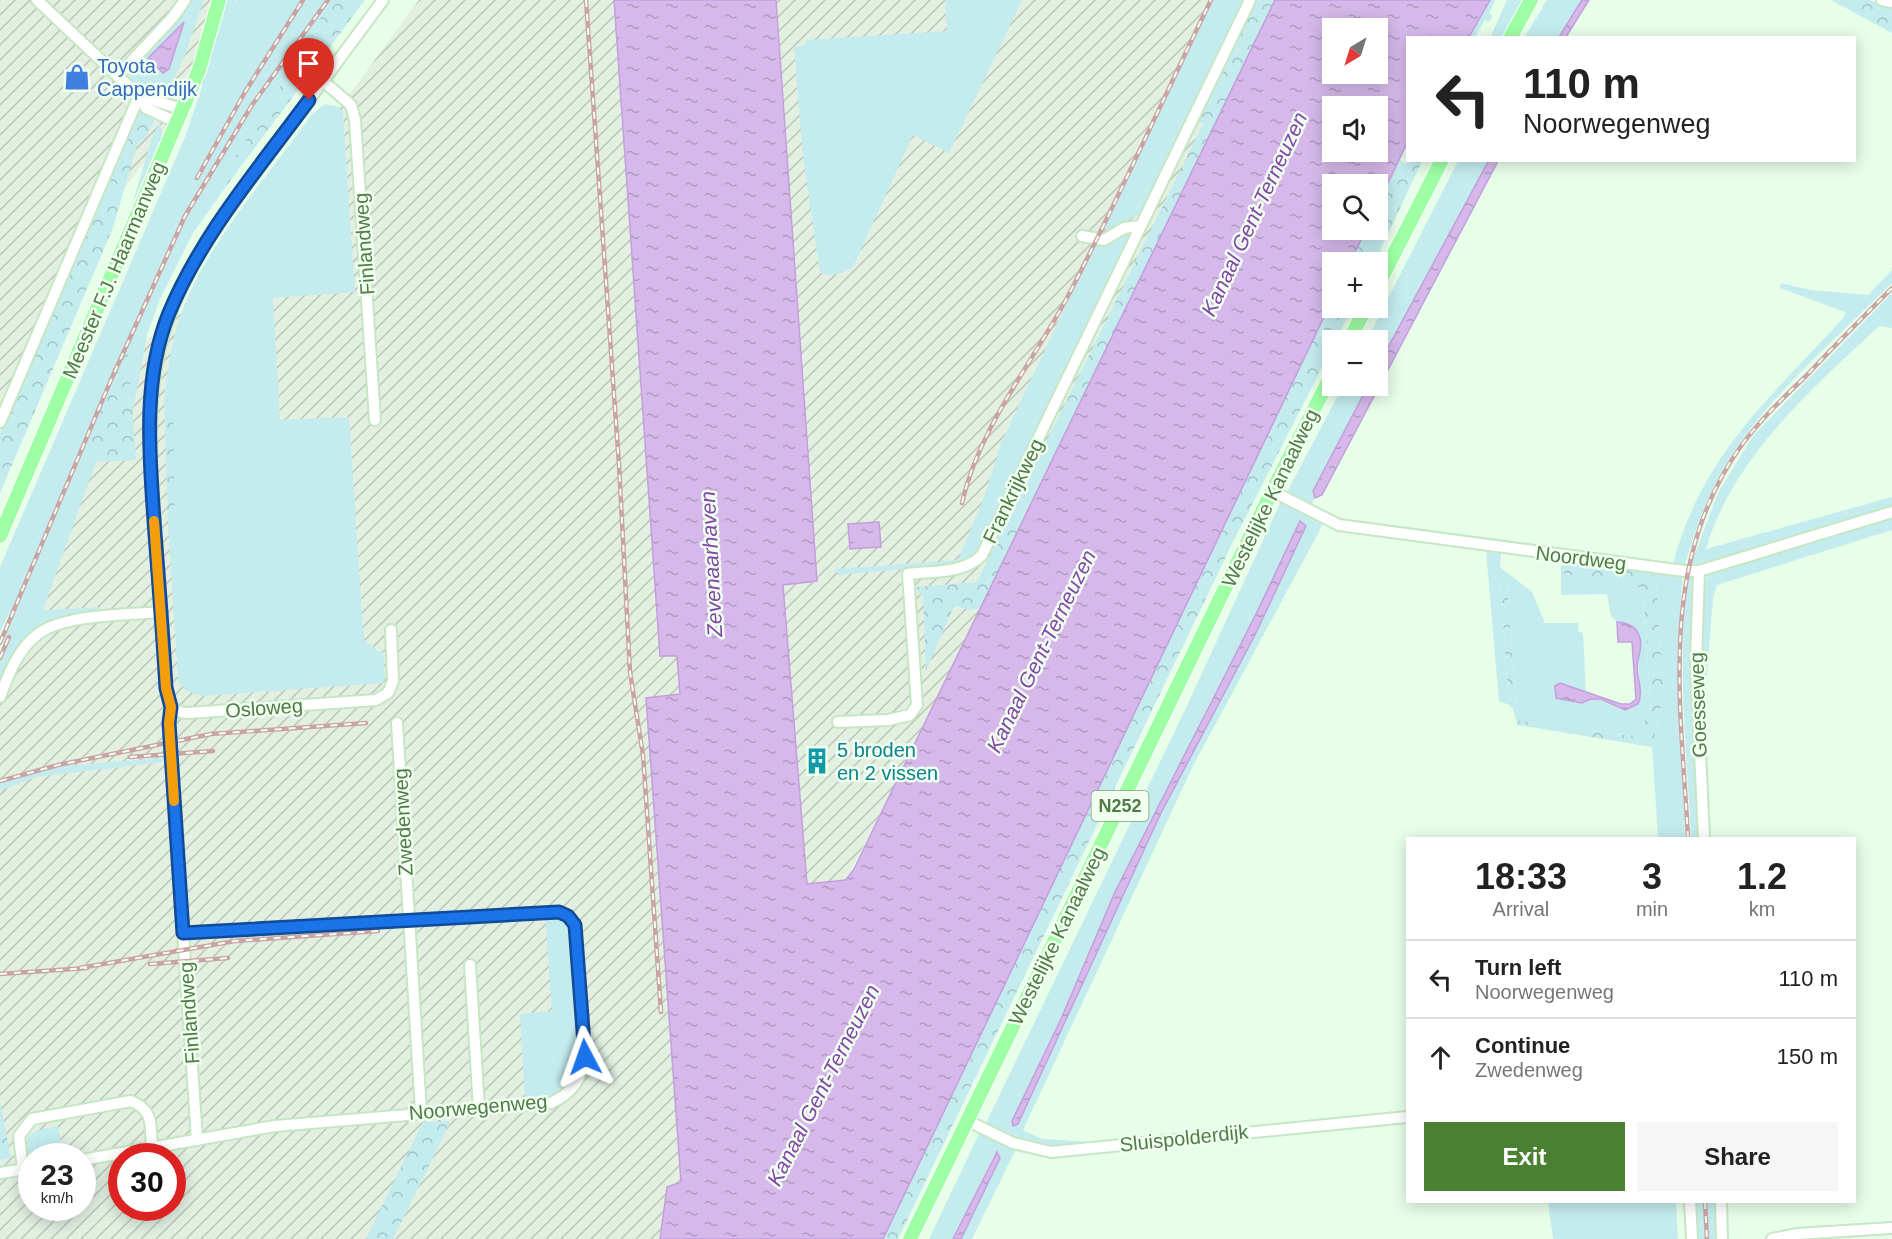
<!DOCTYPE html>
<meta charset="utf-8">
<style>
body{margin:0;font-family:Helvetica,sans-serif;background:#f6f6f6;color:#222;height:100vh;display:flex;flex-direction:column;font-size:22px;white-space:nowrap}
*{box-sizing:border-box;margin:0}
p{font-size:20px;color:#767676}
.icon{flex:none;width:33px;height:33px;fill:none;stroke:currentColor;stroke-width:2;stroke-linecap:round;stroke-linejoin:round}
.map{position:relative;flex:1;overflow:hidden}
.details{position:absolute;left:1406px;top:837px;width:450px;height:366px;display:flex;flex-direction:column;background:#fff;border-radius:0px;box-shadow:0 3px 15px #0003}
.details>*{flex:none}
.top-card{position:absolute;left:1406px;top:36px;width:450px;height:126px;border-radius:0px;box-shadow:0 3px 15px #0003;background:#fff;color:#222;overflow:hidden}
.needle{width:39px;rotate:218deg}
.tools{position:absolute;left:1322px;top:18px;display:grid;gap:12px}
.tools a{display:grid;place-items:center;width:66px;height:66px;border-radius:0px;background:#fff;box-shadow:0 3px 15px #0003;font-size:30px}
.speed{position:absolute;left:18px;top:1143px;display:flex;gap:12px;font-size:30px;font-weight:700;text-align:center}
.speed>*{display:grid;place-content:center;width:78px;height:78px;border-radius:50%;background:#fff;box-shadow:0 3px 15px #0003;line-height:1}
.speed small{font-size:15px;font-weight:400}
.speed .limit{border:9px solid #d22;background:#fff;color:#111}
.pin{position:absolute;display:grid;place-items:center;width:51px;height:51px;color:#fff;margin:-62px -26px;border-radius:50% 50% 50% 0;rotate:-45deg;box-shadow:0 0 6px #0007}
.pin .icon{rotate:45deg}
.me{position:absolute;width:66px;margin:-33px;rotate:356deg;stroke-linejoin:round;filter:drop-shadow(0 0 4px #0008)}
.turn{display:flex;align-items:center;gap:21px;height:126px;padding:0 18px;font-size:27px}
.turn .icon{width:78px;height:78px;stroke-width:2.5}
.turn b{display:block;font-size:42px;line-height:51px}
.eta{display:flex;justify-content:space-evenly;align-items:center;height:102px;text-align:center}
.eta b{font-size:36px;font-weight:700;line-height:42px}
.cta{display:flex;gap:12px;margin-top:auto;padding:12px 18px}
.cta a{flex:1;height:69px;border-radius:0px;background:#4a8031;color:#fff;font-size:24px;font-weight:700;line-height:69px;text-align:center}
.cta a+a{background:#f6f6f6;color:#222}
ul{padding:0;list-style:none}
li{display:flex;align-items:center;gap:18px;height:78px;padding:0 18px;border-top:2px solid #e0e0e0}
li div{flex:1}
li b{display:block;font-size:22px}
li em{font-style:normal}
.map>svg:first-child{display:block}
.industrial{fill:url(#industrial-furrows);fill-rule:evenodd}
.green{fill:#c4ecee;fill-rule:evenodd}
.forest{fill:url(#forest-crowns)}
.water{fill:url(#water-ripples);stroke:#c49fdd;stroke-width:1.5;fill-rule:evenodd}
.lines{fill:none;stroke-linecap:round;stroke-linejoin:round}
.minor-casing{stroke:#c6e7c3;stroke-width:14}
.major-casing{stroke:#fff;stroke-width:16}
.minor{stroke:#fff;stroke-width:10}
.major{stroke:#9effa5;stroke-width:14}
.rail-casing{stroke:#caa3a4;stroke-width:4.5}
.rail{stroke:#f0fff0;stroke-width:2;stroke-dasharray:7;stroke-linecap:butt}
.route-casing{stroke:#114b97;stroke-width:15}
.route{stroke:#1a73e8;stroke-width:10}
.slow{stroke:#f59e0b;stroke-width:10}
.labels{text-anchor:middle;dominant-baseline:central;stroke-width:5;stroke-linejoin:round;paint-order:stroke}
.shield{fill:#f0fff0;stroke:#81a37a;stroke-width:1.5}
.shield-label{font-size:18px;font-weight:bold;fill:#527b48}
.shop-label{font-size:20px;fill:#366cbe;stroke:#f0fff0;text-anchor:start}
.street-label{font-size:20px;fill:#527b48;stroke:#f0fff0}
.culture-label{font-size:20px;fill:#0d838f;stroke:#f0fff0;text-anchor:start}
.water-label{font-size:21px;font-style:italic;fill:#8248a7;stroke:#f0fff0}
</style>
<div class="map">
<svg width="1892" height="1239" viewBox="0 0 1892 1239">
<defs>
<pattern id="industrial-furrows" width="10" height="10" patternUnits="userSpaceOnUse" patternTransform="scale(1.5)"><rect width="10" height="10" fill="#e2efe1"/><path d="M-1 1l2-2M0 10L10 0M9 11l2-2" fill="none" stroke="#bac7b8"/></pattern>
<pattern id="forest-crowns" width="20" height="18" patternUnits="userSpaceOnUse" patternTransform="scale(1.5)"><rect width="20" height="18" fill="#c4ecee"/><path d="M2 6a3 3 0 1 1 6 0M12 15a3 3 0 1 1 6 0" fill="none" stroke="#a2c4c3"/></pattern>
<pattern id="water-ripples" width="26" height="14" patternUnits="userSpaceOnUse" patternTransform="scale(1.5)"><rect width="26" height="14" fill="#d6b9ea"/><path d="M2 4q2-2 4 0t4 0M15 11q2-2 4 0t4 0" fill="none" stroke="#b09bc0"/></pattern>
</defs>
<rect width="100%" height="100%" fill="#e7fee9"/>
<g class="industrial">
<path d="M0 0H265L107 212 0 458Z"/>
<path d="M419 0H1297L662 1239H0V684L33 614 135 350 198 300ZM32 1156H82V1208H32ZM122 1156H172V1208H122Z"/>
</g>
<g class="green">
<path d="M189 0H204L185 55 164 100C151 95 133 88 129 74L131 67Z"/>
<path d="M226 0H235V3L237 0H330L308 42 230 165 225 188 193 233 160 299 147 335 133 411 127 338 104 457H136V460L96 462 43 610 100 607 101 611C35 617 35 635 0 685V658L10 612 0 632V567L185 137 206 75Z"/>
<path d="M945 0H1022L949 153 913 135 853 267C843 274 831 277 820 273L803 156 794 47 805 45 806 40 947 31Z"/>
<path d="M1210 0H1247L1144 213C1130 217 1113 230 1103 229Z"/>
<path d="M1490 0H1495L1489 14 1493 16 1489 22 1485 20 1475 37 1469 38Z"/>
<path d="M1507 0H1524L1502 37 1490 38Z"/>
<path d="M1547 0H1582L1559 37 1524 38Z"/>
<path d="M325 104 339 107 343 112 355 292 273 298 280 420 349 417 363 629 365 640 377 651H383L385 678 383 683 202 696 186 691 178 681 168 523 175 522 172 401 164 398C168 362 174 325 190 292 221 227 271 172 312 114Z"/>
<path d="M160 122 162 135 131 209 151 140Z"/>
<path d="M1458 161H1489L1377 368V340H1367Z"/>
<path d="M1124 234 1132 235 977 553 965 563 838 575 835 569 958 560 984 497 1002 441 1095 244H1105Z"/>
<path d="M1892 270V283C1838 337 1763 401 1725 466 1706 499 1694 532 1684 568L1672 567C1702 453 1769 400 1844 317L1845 312 1780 288 1781 283 1810 290 1868 295Z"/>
<path d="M1892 293V328L1879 326C1811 390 1733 457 1706 549L1892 497V511L1690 567 1718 493 1753 436Z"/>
<path d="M1343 386H1368L1313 491 1315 498 1310 507 1286 494Z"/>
<path d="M1066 402 1077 409 1026 515 1014 507Z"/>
<path d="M1282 499 1322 521 1321 528 1193 766 1023 1130 1042 1139 1106 1143 1038 1149 985 1125 1185 710ZM1300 521 1306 526 1255 635 1161 813 1018 1124 1012 1121 1207 708 1256 614Z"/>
<path d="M1892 515V530L1717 585 1713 598 1705 698C1702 662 1695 608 1708 573Z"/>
<path d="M1486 551 1501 553 1500 567 1532 592 1545 623H1578V631L1583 633 1586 692 1560 683C1568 695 1571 701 1586 703L1591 699 1608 701 1620 709 1638 704 1641 697 1638 660 1640 656 1635 628 1617 622 1611 616 1607 594 1561 595V573L1638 586 1644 600 1651 714 1632 736 1516 720 1513 709 1516 703 1507 581 1500 580 1509 705 1499 701Z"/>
<path d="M1651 573H1683L1677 651 1685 838H1658L1652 747 1664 693 1656 578Z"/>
<path d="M1688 575 1695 578 1702 838H1691C1687 751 1676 662 1688 575Z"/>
<path d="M163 758V762L36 777 0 791V781L36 768Z"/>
<path d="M557 914 571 922C574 957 590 1055 570 1081 559 1096 542 1098 525 1100L520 1014 552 1011 545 915Z"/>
<path d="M58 1126 62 1149 29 1153C19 1131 42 1130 58 1126Z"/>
<path d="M980 1132 1013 1147 1015 1151 972 1239H961L1000 1158 999 1153 994 1155 953 1239H929Z"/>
<path d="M1548 1202H1676L1678 1239H1553Z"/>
<path d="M1693 1202H1703L1705 1239H1695Z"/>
<path d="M1707 1202H1719L1720 1239H1709Z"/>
</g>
<g class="forest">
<path d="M330 0H365L225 188 230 165 308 42Z"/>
<path d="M1256 0H1275L1077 409 1066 402 1203 124 1197 120Z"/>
<path d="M1831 0H1869L1892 8V33Z"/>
<path d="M146 113 155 118 147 136 137 145 113 228 0 493V435L136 118 139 114Z"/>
<path d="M1399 159 1405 164 1407 161H1422L1375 262H1350L1366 230H1377V206Z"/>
<path d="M1332 300V308H1352L1336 340H1332V348L1232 544 898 1239H883Z"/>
<path d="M127 336 136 457H104L82 442Z"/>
<path d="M164 398 173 401 175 522 168 523Z"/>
<path d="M1014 507 1026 515 981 608 970 610 954 606 926 671 923 597 914 587 977 582Z"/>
<path d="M1561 561 1651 573 1656 578 1664 693 1652 747 1518 725 1516 720 1632 736 1651 714 1644 600 1638 586 1561 573Z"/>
<path d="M1500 580 1507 581 1516 703 1513 709 1509 705Z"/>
<path d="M0 1103 11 1158 0 1160Z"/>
<path d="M451 1121 393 1239H366L423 1122Z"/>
</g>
<g class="water">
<path d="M614 0H776L817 581 783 585 807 884 846 880 854 869 1275 0H1490L1469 37 1407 38V143L1377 206V184H1332V230H1366L1350 262H1332V300L883 1239H660L667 1187 681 1182 646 698 680 694 677 656H660ZM1377 28V74H1332V28ZM1332 106H1377V152H1332Z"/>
<path d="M1582 0H1589L1566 37H1559Z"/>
<path d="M184 22 169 69 163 73 148 58Z"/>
<path d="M1489 160 1498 161 1322 495 1315 498 1313 491 1368 386H1377V368Z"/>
<path d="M1300 521 1306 526 1255 635 1161 813 1018 1124 1013 1126 1012 1121 1061 1019 1115 892 1256 614Z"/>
<path d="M879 522 881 547 850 549 848 524Z"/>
<path d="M1617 622C1625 622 1635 626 1638 633 1643 642 1640 652 1638 660 1634 674 1645 690 1638 704L1625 710 1601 699H1591L1582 703 1556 698 1555 686 1560 683 1621 704H1630L1636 699 1632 642H1618Z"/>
<path d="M997 1152 1000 1158 961 1239H953Z"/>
</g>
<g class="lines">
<g class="minor-casing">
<g id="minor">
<path d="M37 0 139 96 146 108 176 122"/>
<path d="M383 0 212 231C165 310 150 357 150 449L166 688C168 703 172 713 188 713L376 700 388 693 393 681 391 630"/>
<path d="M1882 0 1892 2"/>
<path d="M118 76 173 17 185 0"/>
<path d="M323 81 351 105 355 120 375 420"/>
<path d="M139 96 182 109"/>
<path d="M1082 236 1104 240 1124 228 1141 226"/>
<path d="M0 422 139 96"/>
<path d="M1272 491 1339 525 1684 571H1699L1892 512"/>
<path d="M1699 571 1696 663 1704 838"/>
<path d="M0 697C8 675 18 649 38 634 65 614 127 615 161 612"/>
<path d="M171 707 169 723 197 1140"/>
<path d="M838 722 888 720 910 715 917 705 908 574C933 571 964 574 982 555L1250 0"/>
<path d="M397 723 421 1112"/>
<path d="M470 965 479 1109"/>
<path d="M968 1121 1013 1143 1051 1152 1407 1117"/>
<path d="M82 1160 275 1126 551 1103C572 1093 581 1081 585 1057L575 925 568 916 559 912 184 933"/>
<path d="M23 1169 19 1136 32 1119 131 1101C155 1111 150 1126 152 1149"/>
<path d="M0 1173 32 1168"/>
<path d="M1690 1202 1692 1239"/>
<path d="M1721 1202 1722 1239"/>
<path d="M1772 1239 1797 1234 1892 1228"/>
</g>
</g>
<g class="major-casing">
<g id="major">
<path d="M1510 38 1531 0"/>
<path d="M1377 287 1442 160"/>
<path d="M1349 340 1366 308"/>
<path d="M0 536 199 70 219 0"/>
<path d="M910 1239 1272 491 1332 374"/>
</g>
</g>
<use href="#minor" class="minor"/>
<use href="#major" class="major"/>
<g class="rail-casing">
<g id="rail">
<path d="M586 0 619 465 630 672 643 755 661 1012"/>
<path d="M197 178 245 92 303 0"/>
<path d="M962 503C979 428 1031 365 1067 298 1118 200 1163 99 1211 0"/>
<path d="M0 643 111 380 185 216 252 105 328 0"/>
<path d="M0 658 9 637"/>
<path d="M130 757 213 751"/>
<path d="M0 781 58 765 211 734 366 723"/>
<path d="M1688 838C1681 703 1657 564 1741 446 1760 420 1783 398 1806 376 1834 346 1863 317 1892 288"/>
<path d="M150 964 228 958"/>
<path d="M80 968 235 941 378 931"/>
<path d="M0 974 87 968"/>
<path d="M1705 1202 1707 1239"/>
</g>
</g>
<use href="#rail" class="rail"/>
</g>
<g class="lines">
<g class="route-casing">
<path id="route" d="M309 100C259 168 202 234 169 313 141 381 150 462 155 534 159 585 163 637 166 688L171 707 169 723 183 933 559 912 568 916 575 925 585 1057"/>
</g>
<use href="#route" class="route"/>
<path class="slow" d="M154 521 166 688 171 707 169 723 174 801"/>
</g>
<defs>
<g id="shop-bare" transform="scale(2.07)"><path d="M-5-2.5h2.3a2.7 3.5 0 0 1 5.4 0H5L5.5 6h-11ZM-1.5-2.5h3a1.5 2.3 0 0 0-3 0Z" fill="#3f7fe0" stroke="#f0fff0" stroke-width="2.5" paint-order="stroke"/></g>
<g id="building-bare" transform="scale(2.07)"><path d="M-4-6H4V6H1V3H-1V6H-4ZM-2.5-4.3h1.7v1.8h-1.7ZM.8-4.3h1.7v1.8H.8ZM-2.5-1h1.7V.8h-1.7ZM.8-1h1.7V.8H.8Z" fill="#0f9aa8" stroke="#f0fff0" stroke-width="2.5" paint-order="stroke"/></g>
</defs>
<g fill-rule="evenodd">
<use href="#shop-bare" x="77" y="77"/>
<use href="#building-bare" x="817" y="761"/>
</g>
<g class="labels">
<rect class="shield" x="1091.5" y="791" width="57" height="30" rx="4.5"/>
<g class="shield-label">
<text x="1120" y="806">N252</text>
</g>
<g class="shop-label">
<text x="97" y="66">Toyota<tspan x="97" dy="23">Cappendijk</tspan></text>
</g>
<g class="street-label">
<text transform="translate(364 244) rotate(-94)">Finlandweg</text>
<text transform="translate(114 270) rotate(-67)">Meester F.J. Haarmanweg</text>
<text transform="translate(1013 491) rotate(-64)">Frankrijkweg</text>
<text transform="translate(1270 498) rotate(-64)">Westelijke Kanaalweg</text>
<text transform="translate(1581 558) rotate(7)">Noordweg</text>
<text transform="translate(1698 705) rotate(-92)">Goesseweg</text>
<text transform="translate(264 708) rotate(-4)">Osloweg</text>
<text transform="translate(403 822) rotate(-93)">Zwedenweg</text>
<text transform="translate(1057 936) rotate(-64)">Westelijke Kanaalweg</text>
<text transform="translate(189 1013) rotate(-94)">Finlandweg</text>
<text transform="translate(478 1107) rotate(-5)">Noorwegenweg</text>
<text transform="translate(1184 1138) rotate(-6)">Sluispolderdijk</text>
</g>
<g class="culture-label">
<text x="837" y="750">5 broden<tspan x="837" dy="23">en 2 vissen</tspan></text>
</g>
<g class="water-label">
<text transform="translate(1254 214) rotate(-65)">Kanaal Gent-Terneuzen</text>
<text transform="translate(711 564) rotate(-93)">Zevenaarhaven</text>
<text transform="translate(1041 651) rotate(-64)">Kanaal Gent-Terneuzen</text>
<text transform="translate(823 1085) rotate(-63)">Kanaal Gent-Terneuzen</text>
</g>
</g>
</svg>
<div class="tools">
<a><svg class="needle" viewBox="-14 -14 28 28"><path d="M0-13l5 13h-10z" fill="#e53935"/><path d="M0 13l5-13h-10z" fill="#767676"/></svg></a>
<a><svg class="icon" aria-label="sound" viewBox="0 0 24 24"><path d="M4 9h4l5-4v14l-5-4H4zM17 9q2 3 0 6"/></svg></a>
<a><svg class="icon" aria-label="search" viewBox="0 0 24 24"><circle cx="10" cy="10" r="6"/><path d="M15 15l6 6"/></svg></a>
<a>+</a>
<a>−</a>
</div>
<div class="speed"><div>23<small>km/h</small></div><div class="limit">30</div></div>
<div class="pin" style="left:309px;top:100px;background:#d93025"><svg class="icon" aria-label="arrive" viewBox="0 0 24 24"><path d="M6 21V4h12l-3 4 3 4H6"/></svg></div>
<svg class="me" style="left:585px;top:1057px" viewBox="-20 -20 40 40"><path d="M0-17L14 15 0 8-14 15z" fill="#1a73e8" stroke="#fff" stroke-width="4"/></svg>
<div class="top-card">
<div class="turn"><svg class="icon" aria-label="left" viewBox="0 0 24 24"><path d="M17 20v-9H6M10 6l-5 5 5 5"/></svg><div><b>110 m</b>Noorwegenweg</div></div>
</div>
<section class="details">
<div class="eta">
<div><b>18:33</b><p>Arrival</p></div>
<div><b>3</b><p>min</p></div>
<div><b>1.2</b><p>km</p></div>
</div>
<ul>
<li><svg class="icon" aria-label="left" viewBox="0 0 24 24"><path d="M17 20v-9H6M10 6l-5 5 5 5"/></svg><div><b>Turn left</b><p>Noorwegenweg</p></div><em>110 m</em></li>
<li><svg class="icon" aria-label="ahead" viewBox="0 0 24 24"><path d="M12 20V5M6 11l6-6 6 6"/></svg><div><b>Continue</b><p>Zwedenweg</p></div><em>150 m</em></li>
</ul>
<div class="cta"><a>Exit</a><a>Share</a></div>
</section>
</div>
